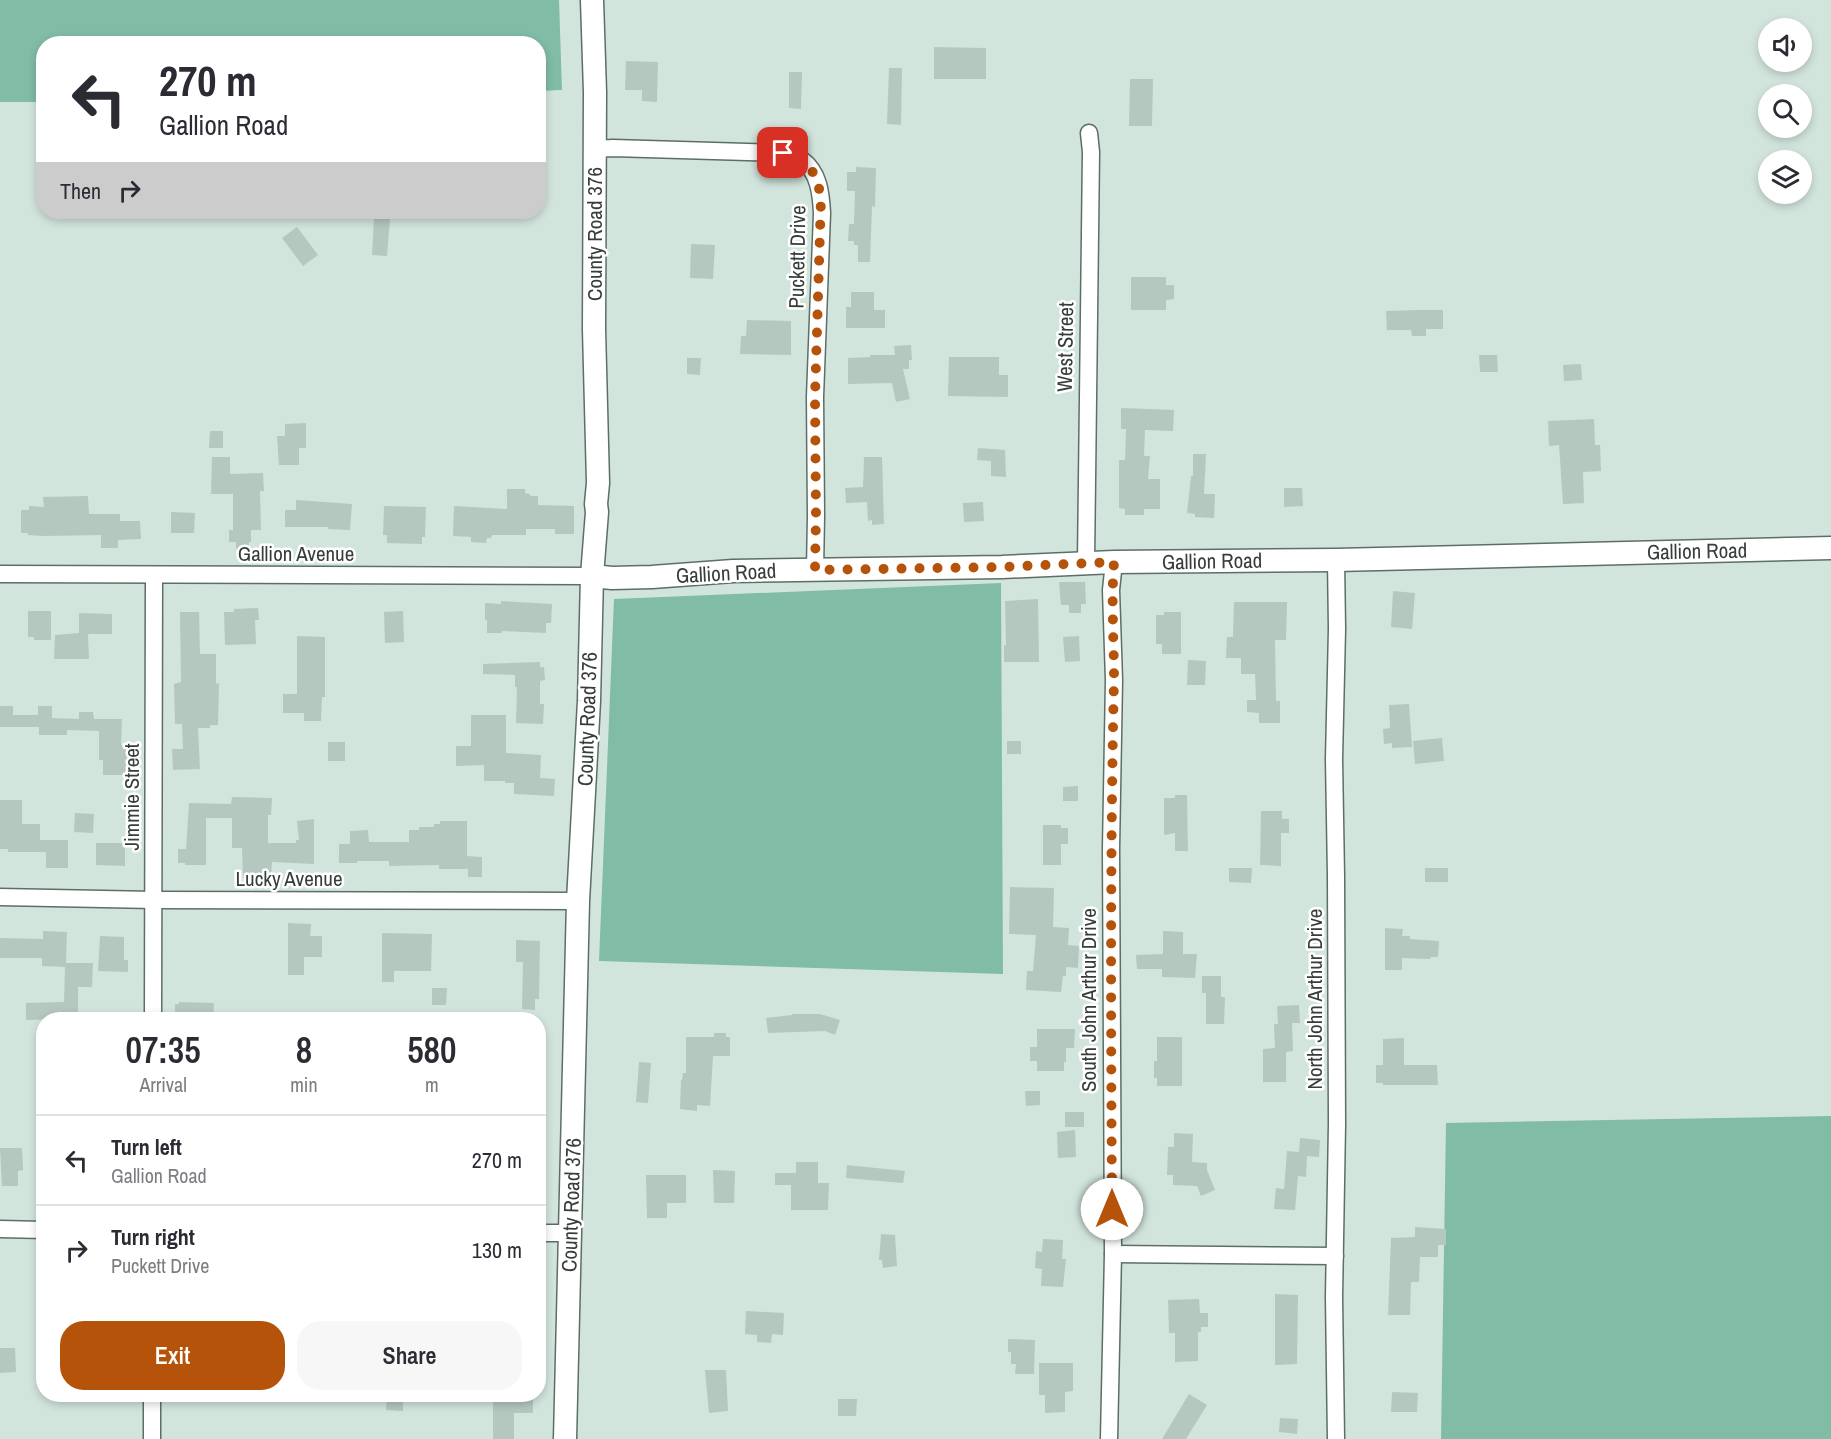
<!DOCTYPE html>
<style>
body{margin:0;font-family:"Archivo Narrow",sans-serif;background:#f7f7f7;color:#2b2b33;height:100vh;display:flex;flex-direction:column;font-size:22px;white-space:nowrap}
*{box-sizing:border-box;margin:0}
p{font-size:20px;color:#7c7c81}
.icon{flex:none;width:33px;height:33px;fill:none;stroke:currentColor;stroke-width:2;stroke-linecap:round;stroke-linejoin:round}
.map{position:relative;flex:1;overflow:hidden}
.panel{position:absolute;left:36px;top:1012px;width:510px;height:390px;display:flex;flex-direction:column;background:#fff;border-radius:24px;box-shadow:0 3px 9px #0003}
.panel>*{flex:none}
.banner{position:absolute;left:36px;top:36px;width:510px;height:183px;border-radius:24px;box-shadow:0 3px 9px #0003;background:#fff;color:#2b2b33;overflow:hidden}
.controls{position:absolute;left:1758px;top:18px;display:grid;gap:12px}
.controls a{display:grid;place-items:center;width:54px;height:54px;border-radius:50%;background:#fff;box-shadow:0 3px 9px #0003;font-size:30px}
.pin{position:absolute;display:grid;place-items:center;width:51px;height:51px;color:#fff;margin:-26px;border-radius:12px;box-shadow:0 3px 9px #0006}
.me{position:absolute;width:66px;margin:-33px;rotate:0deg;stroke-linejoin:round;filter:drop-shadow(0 0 4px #0008)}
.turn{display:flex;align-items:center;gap:21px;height:126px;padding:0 24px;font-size:27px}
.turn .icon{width:78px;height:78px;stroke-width:2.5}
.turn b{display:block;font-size:42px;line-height:51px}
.then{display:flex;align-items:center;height:57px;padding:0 24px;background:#0003;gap:12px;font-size:22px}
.eta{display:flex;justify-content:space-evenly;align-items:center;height:102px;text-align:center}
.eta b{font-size:36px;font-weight:600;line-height:42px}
.primary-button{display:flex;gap:12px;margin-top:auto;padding:12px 24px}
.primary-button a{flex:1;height:69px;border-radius:24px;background:#b45309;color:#fff;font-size:24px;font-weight:600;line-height:69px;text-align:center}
.primary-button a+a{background:#f7f7f7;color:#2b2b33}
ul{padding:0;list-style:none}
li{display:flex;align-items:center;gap:18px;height:90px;padding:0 24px;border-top:2px solid #e1e1e2}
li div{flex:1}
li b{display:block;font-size:22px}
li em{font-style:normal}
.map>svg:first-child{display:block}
.green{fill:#81bca6}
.building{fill:#b5c8c0}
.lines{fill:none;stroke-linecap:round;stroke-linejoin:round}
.street-casing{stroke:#5d6e67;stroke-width:19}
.secondary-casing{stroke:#5d6e67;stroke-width:25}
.street{stroke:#fff;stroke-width:16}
.secondary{stroke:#fff;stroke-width:22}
.route{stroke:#b45309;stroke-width:10;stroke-dasharray:0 18}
.labels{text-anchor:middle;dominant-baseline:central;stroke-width:5;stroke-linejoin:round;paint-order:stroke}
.street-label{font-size:21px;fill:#363d3a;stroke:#fff}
</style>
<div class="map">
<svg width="1831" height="1439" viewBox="0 0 1831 1439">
<rect width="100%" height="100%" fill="#d2e5dd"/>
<g class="green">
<path d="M0 0H559L562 90 539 91 538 44H44L43 102H0Z"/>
<path d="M1001 583 1003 974 599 961 614 599Z"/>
<path d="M1831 1116V1439H1441L1446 1123Z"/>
</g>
<g class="building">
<path d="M934 47 986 48V79H934Z"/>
<path d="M626 61 658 62 657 102 642 101V90H625Z"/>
<path d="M889 68H902L901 125 887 124Z"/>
<path d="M789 72H802L801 109 789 108Z"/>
<path d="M1130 79H1153L1152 126H1129Z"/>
<path d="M856 167 876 168 875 207 872 206 870 262H858V245H854V241H848L849 224H854L855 191H847V172H856Z"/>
<path d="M374 217 390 219 387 256 372 255Z"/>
<path d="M297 227 318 255 303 266 282 238Z"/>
<path d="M691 244 715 245 713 279 690 278Z"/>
<path d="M1131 277H1166V285H1174V299L1166 300V310H1131Z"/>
<path d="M851 292H874V310H885V328H846V307H851Z"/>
<path d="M1419 310H1443V329H1426V336H1412L1411 330H1387L1386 311Z"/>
<path d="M747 320 791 321V355L740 354 741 336H746Z"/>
<path d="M911 345 912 360H909V369H903L910 399 896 402 892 383 848 384V358L870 357V355H895L894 346Z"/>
<path d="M1479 355H1497L1498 372H1480Z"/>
<path d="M949 357H999V375H1008V397L948 396Z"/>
<path d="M687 358H701L700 375 687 374Z"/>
<path d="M1581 364 1582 380 1564 381 1563 365Z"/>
<path d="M1121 408 1174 410 1173 431 1145 430 1144 456H1150L1148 479H1160V509H1144V515H1125V509L1119 508V460H1125L1126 429H1121Z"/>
<path d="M1594 419 1595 445H1600L1601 471 1583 472 1584 503 1563 504 1559 445 1549 446 1548 421Z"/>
<path d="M306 423V448H299V465H279L277 436H285V424Z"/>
<path d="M210 431H223V448H209Z"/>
<path d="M978 448 1005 450 1006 477 991 476V461L977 460Z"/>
<path d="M1193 454H1206L1204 494H1215L1214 518 1195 517V514L1187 513 1191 476H1193Z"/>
<path d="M212 457H230V474L263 473 264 491H260L261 530H251V542H249V549H236V542H229V530H233V494H211Z"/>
<path d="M864 457H882L884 524 872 525V520L868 521 867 502 846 503 845 488 863 487Z"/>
<path d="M1284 488H1302L1303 506 1284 507Z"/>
<path d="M507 489H525V493L530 494V496H538V505L574 506V534H555V529H526V535H492L491 538H487L486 543 471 542V537L453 536 454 506 507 509Z"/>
<path d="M88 496 89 514H120V521H140L141 539 118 540V548H101V535L44 536 28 535V533H21V510H29V506L44 507 43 497Z"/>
<path d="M296 500 352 504 350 530 328 529V527H285V510H296Z"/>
<path d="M983 502 984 521 964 522 963 503Z"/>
<path d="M384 506 426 507 425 537H422V544L387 543V535H383Z"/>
<path d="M171 512 195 513 194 533H171Z"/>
<path d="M1059 582H1085L1086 604H1081V613H1069V605H1061Z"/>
<path d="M1393 591 1415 593 1412 629 1391 627Z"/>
<path d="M1038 599 1039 662H1004V645H1006L1005 601Z"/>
<path d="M501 601 552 604 551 623H546V633L502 631V633H487V620H485V603L501 604Z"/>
<path d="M1234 602H1287L1286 640H1275L1276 701H1280V723H1259V713L1247 712V700H1256L1255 674H1241V658H1226L1227 637H1233Z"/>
<path d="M258 608 259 620H255L256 644 225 645 224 612H234V609Z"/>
<path d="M28 611H51V640H34V637H28Z"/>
<path d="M403 611 404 642 385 643 384 612Z"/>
<path d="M180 612H199L200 654H216V684L219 683 218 725H210V728H198L200 769 173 770 172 749H183L182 724H175L174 684 181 682Z"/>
<path d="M1164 612H1181V654H1162V644H1156V615H1164Z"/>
<path d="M79 613 112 614V634H88L89 659H54L55 635 79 633Z"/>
<path d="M297 636 325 637V697H322L321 721H304V713H283V694H297Z"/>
<path d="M1079 636 1080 661 1065 662 1063 637Z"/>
<path d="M1188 660 1206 661 1205 685H1187Z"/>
<path d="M540 662V667H544L545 680 540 681V704H544L543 724 516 723 517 687H515V675L483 674V664Z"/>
<path d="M1409 704 1412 747 1392 748V743L1384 744 1383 729 1390 728 1389 705Z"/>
<path d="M0 706H13V715H38V706H52V718L79 719V712H93L94 719H122L121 745H133V775H103V760H99V731L67 730V735H39V727H0Z"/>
<path d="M471 715H506V753L541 755 540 778 555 779 554 796 514 794V783H505V781H484V765L456 766V746H471Z"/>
<path d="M1442 738 1444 761 1415 764 1413 741Z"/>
<rect x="1007" y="741" width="14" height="13"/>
<rect x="328" y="742" width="17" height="19"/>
<path d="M1078 786V801H1063V787Z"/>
<path d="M1175 795H1187L1188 851H1175V833L1164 835V798H1175Z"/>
<path d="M232 797 272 798 271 815H268V843H296V840H299L297 821 314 819V864L272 862 271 878H243L242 848H232V818H206V865H185V863H178V849H186L189 803 231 804Z"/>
<path d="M0 800H22V824H40V840H68V868H46V852H8V849H0Z"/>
<path d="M1261 811H1282V819H1289V833H1281V866L1260 865Z"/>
<path d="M75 813 94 814 93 833 74 832Z"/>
<path d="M440 821H467V856L482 857V877H468V869H439V865L389 866V861H357V863H339V844H350V831L368 830 369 842H409V830H419V827H434V824H440Z"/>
<path d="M1043 825H1061V828H1068V844H1061V865H1043Z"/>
<path d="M96 843H125V866L96 865Z"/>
<path d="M1229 868H1252L1251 883 1229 882Z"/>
<rect x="1425" y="868" width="23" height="14"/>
<path d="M1010 887 1054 888 1053 927 1069 928 1068 945 1079 946 1078 968 1066 967V976H1063L1061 992 1026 990 1027 971H1033L1036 935 1009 934Z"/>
<path d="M288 923 311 924 310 936H322V957H304V975H288Z"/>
<path d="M1385 928 1403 929 1402 936H1410V939L1439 941 1438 957H1431L1430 959 1402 958V970H1385Z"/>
<path d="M43 931 67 932 66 963H93L92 987H78V1019L26 1020V1003L64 1002 65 967 42 966V958H0V938L43 939Z"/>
<path d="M1163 931 1183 932V954H1197L1195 978 1162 977V969H1137L1136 955 1163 954Z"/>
<path d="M382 933 432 934 431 971H394V982H382Z"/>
<path d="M100 936 124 937V960H128V972L98 971Z"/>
<path d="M516 940 540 941 539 999H535V1010L522 1009 523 962H516Z"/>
<path d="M1202 976H1221V997H1225L1224 1024H1206V993H1202Z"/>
<path d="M432 988H447L446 1005H432Z"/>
<path d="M179 1002 214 1003 213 1020H175V1004H179Z"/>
<path d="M1299 1005 1300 1023H1292L1293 1051 1286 1052V1082H1263V1049L1275 1048 1274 1024H1278L1277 1006Z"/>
<path d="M792 1014H820L840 1020 835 1035 825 1031 768 1033 766 1018 792 1015Z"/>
<path d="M1037 1029H1075L1074 1048H1066V1062H1064V1071H1037V1061H1030V1047H1037Z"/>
<path d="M714 1033H726V1037H730V1056H713L710 1106 697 1105V1111L680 1109 681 1080H682L683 1073H686V1037H714Z"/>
<path d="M1157 1037H1182V1086H1157V1078H1154V1061H1157Z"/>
<path d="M1404 1038V1065H1437L1438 1085H1383V1083H1376V1065H1383V1039Z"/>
<path d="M639 1062 651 1063 648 1103 636 1102Z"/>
<path d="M1025 1091H1040V1105L1026 1106Z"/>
<rect x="1065" y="1112" width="19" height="15"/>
<path d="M1075 1130 1076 1157 1058 1158 1057 1132Z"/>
<path d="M1174 1133 1193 1134 1192 1162 1207 1163V1170L1215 1190 1201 1196 1197 1186 1173 1185V1175H1167L1168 1147H1174Z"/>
<path d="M1300 1138 1320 1140 1319 1157 1307 1156 1306 1177 1298 1176 1295 1210 1274 1209 1276 1188 1284 1189 1287 1151 1299 1152Z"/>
<path d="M0 1148H22L23 1170 18 1171V1186H2Z"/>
<path d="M796 1162H818V1183H829L828 1210H791V1185H775V1173H796Z"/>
<path d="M847 1165 905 1171 903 1183 846 1178Z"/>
<path d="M713 1170 735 1171 734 1203H714Z"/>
<path d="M646 1175H686V1203H667V1218H647Z"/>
<path d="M1415 1227 1446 1229V1245H1438V1257H1420L1419 1282H1411L1410 1315H1388L1391 1238 1415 1237Z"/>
<path d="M881 1234 895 1235 897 1266 883 1268 882 1260H879Z"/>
<path d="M1043 1239 1063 1240 1062 1259H1066L1063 1287 1041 1286 1042 1269 1035 1268 1036 1251 1042 1252Z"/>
<path d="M1275 1294 1298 1295 1297 1364 1275 1365Z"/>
<path d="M1199 1299 1200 1313H1208V1327H1201V1332H1198V1361L1175 1362V1333H1169L1168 1300Z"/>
<path d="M746 1311 784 1313 783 1335 772 1334 771 1343 757 1342V1335L745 1334Z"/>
<path d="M1008 1339 1035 1340 1034 1374H1015L1016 1364H1011V1352H1008Z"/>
<path d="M0 1348H15L16 1372 0 1373Z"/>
<path d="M1039 1363H1073V1391L1065 1392V1412L1045 1413V1395H1039Z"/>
<path d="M705 1370H726L728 1411 709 1413Z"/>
<path d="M1392 1392 1418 1393 1417 1412H1391Z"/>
<path d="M1189 1394 1207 1405 1186 1439H1162Z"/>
<path d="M493 1395H533V1413H514V1439H493Z"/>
<path d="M387 1397 403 1398V1411L386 1410Z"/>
<path d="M838 1399H857L856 1416H838Z"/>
<path d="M1280 1418 1298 1419 1297 1434 1279 1432Z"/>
</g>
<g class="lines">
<g class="street-casing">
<g id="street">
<path d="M594 149 613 148 783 153C789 155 797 156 802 160 819 172 821 194 822 213L815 397 816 516 815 570"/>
<path d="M1086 562 1091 152 1089 133"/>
<path d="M0 574 592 576"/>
<path d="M0 897 154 900 578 901"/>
<path d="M153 1020 154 575"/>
<path d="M0 1229 44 1230"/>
<path d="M538 1233H570"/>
<path d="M1113 1254 1335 1256"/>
<path d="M152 1439V1395"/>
<path d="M1109 1439 1113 1254 1111 849 1114 680 1111 590 1114 562"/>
<path d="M1336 1439 1334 1297 1337 1124 1336 876 1334 759 1337 629 1336 560"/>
</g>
</g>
<g class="secondary-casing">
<g id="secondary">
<path d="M592 576 612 578 652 577 733 571 1002 567 1114 562 1336 560 1831 548"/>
<path d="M565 1439 578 901 589 701 592 576 597 512 596 504 598 483 594 329 595 92 592 0"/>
</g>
</g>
<use href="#street" class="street"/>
<use href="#secondary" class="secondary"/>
</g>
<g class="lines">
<path class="route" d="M783 153C810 162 816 171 821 198L815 397 816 516 815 570 1002 567 1114 562C1111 601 1114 640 1114 680 1110 856 1111 1033 1112 1209"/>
</g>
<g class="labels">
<g class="street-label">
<text transform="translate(594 234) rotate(-90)">County Road 376</text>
<text transform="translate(797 257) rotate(-89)">Puckett Drive</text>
<text transform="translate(1065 347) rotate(-89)">West Street</text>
<text transform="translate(1697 551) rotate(-1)">Gallion Road</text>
<text x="296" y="553">Gallion Avenue</text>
<text transform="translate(1212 561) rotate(-1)">Gallion Road</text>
<text transform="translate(726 573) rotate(-3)">Gallion Road</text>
<text transform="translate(587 719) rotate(-88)">County Road 376</text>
<text transform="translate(131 797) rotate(-90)">Jimmie Street</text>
<text x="289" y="878">Lucky Avenue</text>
<text transform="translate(1314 999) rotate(-90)">North John Arthur Drive</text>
<text transform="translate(1088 1000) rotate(-90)">South John Arthur Drive</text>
<text transform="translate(571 1205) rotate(-88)">County Road 376</text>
</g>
</g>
</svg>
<div class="controls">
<a><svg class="icon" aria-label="sound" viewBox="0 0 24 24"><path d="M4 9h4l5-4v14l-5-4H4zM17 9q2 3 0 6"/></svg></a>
<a><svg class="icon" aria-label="search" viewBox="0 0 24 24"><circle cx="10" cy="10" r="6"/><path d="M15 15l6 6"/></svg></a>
<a><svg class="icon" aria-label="layers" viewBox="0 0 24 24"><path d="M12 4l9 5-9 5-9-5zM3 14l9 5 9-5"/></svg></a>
</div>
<div class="pin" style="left:783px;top:153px;background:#d93025"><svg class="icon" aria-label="arrive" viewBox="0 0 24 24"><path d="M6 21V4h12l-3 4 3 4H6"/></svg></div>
<svg class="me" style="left:1112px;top:1209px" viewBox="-20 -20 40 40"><circle r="19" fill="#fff"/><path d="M0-13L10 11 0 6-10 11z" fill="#b45309"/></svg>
<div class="banner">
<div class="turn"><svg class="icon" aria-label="left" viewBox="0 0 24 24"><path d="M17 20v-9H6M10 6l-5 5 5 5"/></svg><div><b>270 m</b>Gallion Road</div></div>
<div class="then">Then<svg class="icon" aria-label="right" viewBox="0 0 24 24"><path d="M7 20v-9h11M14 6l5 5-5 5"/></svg></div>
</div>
<section class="panel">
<div class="eta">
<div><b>07:35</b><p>Arrival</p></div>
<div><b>8</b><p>min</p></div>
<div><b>580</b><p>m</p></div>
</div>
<ul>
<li><svg class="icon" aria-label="left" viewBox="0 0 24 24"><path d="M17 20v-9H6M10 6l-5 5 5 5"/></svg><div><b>Turn left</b><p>Gallion Road</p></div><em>270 m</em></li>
<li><svg class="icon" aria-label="right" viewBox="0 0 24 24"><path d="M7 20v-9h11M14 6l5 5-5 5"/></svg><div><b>Turn right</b><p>Puckett Drive</p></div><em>130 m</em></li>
</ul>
<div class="primary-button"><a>Exit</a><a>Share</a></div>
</section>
</div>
